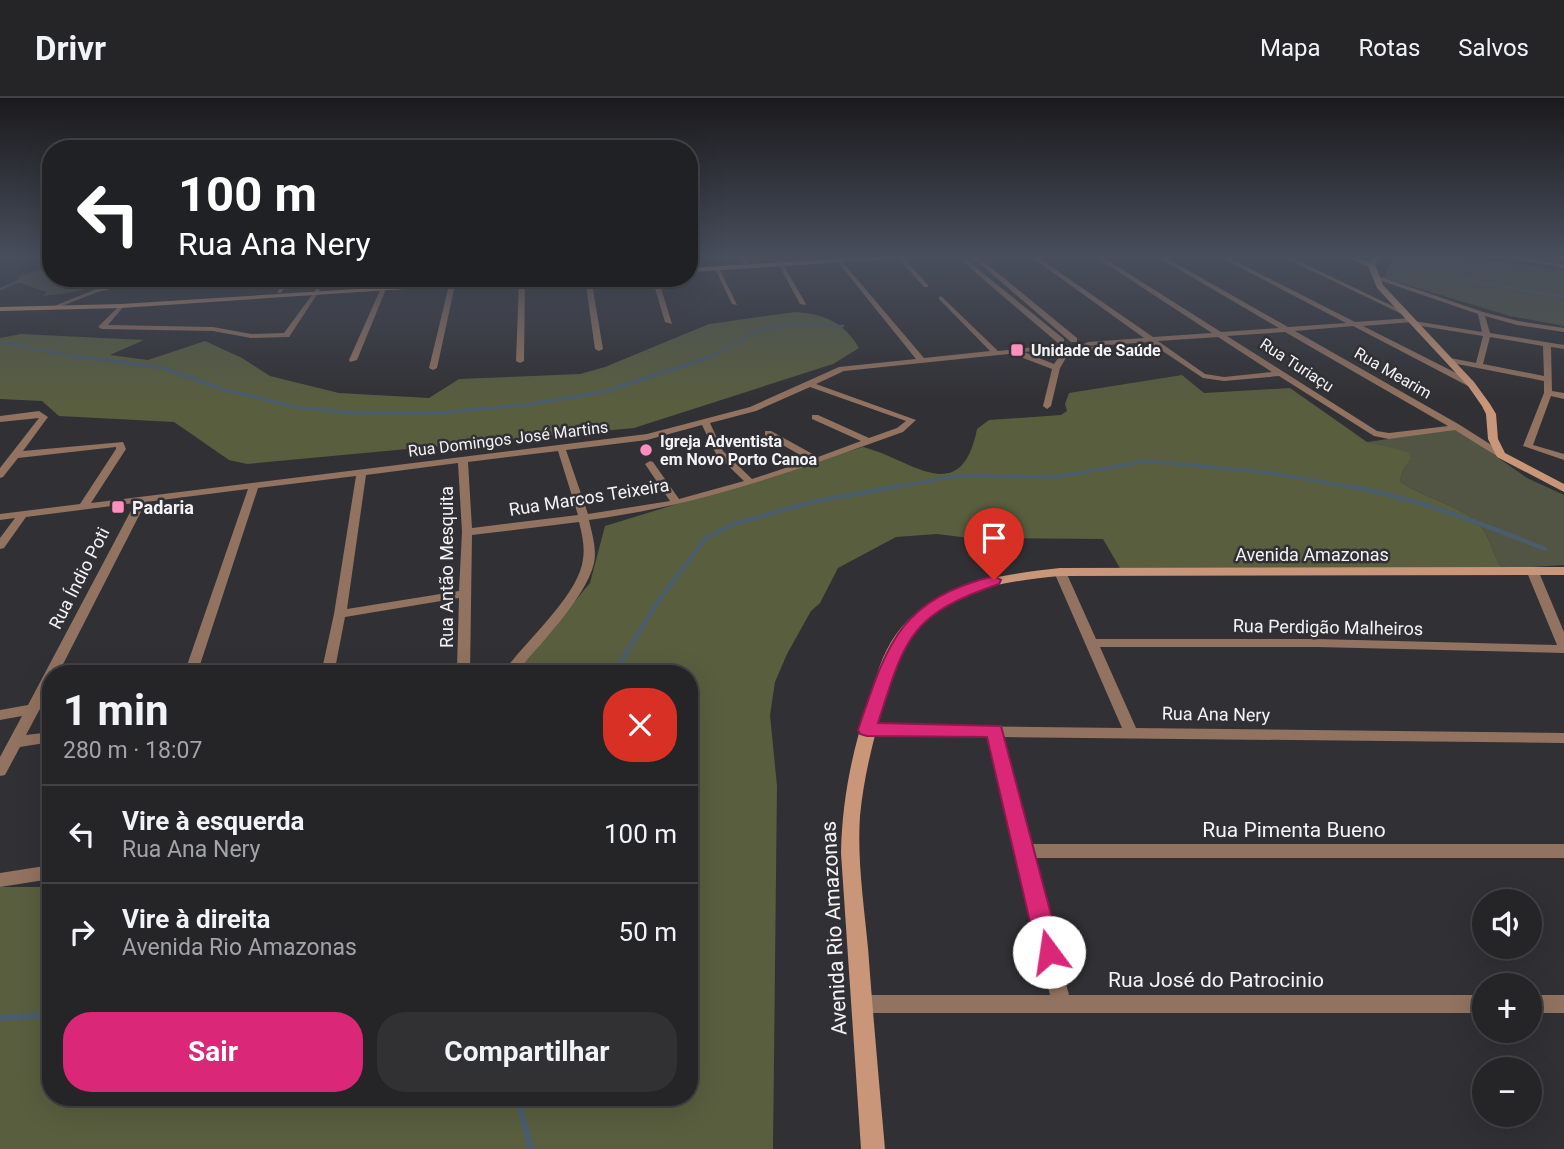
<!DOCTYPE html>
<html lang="pt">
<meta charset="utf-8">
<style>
body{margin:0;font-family:Roboto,sans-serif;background:#313033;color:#f1f3f6;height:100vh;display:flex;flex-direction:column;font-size:26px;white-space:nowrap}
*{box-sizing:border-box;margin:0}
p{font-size:23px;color:#a3a4a7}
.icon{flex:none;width:38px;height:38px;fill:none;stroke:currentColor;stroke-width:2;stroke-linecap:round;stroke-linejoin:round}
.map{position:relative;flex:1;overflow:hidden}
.side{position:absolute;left:42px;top:567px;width:656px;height:441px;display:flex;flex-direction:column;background:#252427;border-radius:28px;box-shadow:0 7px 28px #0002,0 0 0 2px #424144}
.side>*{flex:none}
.banner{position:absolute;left:42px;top:42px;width:656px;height:147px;border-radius:28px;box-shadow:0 7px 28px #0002,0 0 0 2px #424144;background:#202124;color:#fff;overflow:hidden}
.controls{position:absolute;left:1472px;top:791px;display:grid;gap:14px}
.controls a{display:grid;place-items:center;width:70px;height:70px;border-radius:50%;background:#252427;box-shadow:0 7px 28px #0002,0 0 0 2px #424144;font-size:35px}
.pin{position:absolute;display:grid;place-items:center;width:60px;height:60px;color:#fff;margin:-72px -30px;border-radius:50% 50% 50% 0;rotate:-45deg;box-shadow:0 0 7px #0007}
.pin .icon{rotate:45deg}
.me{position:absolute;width:77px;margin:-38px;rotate:346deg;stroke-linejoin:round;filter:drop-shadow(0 0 5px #0008)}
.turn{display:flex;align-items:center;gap:24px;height:147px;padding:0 21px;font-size:32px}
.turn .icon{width:91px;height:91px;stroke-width:2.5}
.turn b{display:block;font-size:49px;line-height:60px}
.round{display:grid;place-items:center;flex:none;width:74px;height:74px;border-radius:28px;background:#313033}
.headline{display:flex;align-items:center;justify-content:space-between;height:119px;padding:0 21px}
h1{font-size:42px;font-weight:700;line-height:52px}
.action{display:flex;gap:14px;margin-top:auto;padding:14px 21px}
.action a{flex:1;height:80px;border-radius:28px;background:#db2777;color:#fff;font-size:28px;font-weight:700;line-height:80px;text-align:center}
.action a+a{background:#313033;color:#f1f3f6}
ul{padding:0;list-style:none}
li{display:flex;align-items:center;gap:21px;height:98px;padding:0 21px;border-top:2px solid #424144}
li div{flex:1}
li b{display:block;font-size:26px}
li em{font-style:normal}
header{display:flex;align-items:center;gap:42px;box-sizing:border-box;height:98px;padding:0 35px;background:#252427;border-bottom:2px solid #424144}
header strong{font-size:33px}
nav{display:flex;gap:38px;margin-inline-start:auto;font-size:24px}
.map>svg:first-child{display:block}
.green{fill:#525543}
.forest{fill:#595e3f}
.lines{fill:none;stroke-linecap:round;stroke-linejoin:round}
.stream-far4{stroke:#4b5c6a;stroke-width:2.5}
.stream-far3{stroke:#4b5c6a;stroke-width:3.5}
.stream-far2{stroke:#4b5c6a;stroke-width:4.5}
.stream-far1{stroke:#4b5c6a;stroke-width:5}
.stream{stroke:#4b5c6a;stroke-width:7}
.street{fill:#927260;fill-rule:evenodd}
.secondary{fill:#c99679;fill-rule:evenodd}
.route{fill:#db2777;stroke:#8e194d;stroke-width:2}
.poi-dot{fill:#fe8ebd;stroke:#313034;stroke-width:2.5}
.labels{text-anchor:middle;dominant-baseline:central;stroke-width:5;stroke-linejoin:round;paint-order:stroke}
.far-poi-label{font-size:16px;font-weight:bold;fill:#f3f2f5;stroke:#313034;text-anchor:start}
.far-street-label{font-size:16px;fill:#f3f2f5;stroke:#313034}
.street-label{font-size:18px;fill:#f3f2f5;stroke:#313034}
.poi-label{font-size:18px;font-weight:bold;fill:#f3f2f5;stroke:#313034;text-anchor:start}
.near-street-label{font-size:21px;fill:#f3f2f5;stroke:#313034}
</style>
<header>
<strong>Drivr</strong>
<nav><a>Mapa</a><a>Rotas</a><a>Salvos</a></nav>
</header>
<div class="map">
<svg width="1564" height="1051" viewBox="0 0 1564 1051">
<rect width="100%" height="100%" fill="#313034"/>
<g class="green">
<path d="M1394 158H1441L1564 171V228L1510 218 1384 180Z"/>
<path d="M51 168V180H126L69 195 43 198 47 194 17 184 20 178Z"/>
<path d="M1457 331 1527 380 1564 397V467L1503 471C1492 457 1490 436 1477 424 1455 405 1423 400 1400 383L1403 372 1411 361 1367 344Z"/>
</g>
<g class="forest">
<path d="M795 214C824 216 844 224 859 250L833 266 634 330 247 366 229 362 174 324 59 318 42 303 0 301V240L21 236 144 242 110 257 148 262 205 243 242 260 270 278 339 295 429 300 459 281 580 276 605 269 709 226Z"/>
<path d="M1182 277 1204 295 1290 290 1367 344 1408 354 1411 361 1403 372 1400 383C1423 400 1455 405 1477 424 1490 436 1492 457 1503 471L1120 470 1103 441 969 440 937 436 896 439 838 470 820 505 811 513 787 556 775 584 770 617 777 688 773 1051H0V789H51V999H690V576H514L590 485 605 428 863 349C911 361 961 412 977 331L989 322 1061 317 1067 313 1065 306 1069 295Z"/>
</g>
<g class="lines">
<g class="stream-far4">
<path d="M1452 163 1462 177 1471 183 1564 199"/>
<path d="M0 191 51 170"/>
<path d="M0 244 82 260"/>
<path d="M708 260 759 232 778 228H843"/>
</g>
<g class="stream-far3">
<path d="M73 258 164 270 222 291 296 309 355 315H437L525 307 603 294 713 258"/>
<path d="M890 390 956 378 1056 379 1147 363 1264 374 1358 390"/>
</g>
<g class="stream-far2">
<path d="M1347 388C1417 400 1480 425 1545 451"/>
<path d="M624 558 659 502 706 440 733 426 812 404 900 388"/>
</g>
<path class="stream-far1" d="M613 576 626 556"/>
<g class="stream">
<path d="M0 920 51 917"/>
<path d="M517 999 531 1051"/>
</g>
<g class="street">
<path d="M739 158H745L748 166H744Z"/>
<path d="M801 158H807L809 161 804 162Z"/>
<path d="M896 158H902L928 187V189H924Z"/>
<path d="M956 158H962L1064 241V245H1058Z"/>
<path d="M971 158H977L1077 240V244H1071Z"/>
<path d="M1030 158H1036L1153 239 1212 235 1094 158H1101L1221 234 1279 230 1156 158H1163L1288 229 1346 225 1218 158H1225L1355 224 1411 220H1414V223L1482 234 1478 216 1373 180 1375 177 1483 214 1518 223 1564 230V234L1517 227 1485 218 1490 235 1564 247V251L1551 249 1552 293 1564 295V301L1551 298 1533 347 1564 356V362L1523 348 1544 295V283L1447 264V260H1450L1476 265 1483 238 1415 227H1412V224L1363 228 1474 284V288H1468L1353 228 1295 233 1460 327 1504 355V359H1498L1455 332 1389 341 1374 338 1279 278 1224 283 1203 280 1149 244 1108 247V250L1080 258H1067L1060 270 1051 308 1047 311 1043 308 1052 271 1018 258V255L844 273 816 286 916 322 903 334C798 372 701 407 589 422 592 436 597 451 594 465 586 500 538 548 515 576H502C523 545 579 498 583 461 585 449 582 436 579 424L472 437 470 576H441L442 573 457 570 459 500 345 519 334 576H321L334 516 356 378 258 390 197 576H184L248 391 146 404 58 576H51V590L26 637 51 634V644L20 649 5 677 0 678V659L22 618 0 622V612L28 607 135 405 26 419 4 450 0 451V440L15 420 0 422V416L80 406 116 351V349L18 360 3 379 0 380V370L39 320 0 324V318L39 313 48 319 23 353 123 344 126 351 91 405 647 336 750 309 839 269 916 261 837 163 839 160 924 260 990 253 939 201V199L941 198 998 253 1055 247 1074 254 1098 247 1085 248 1084 246 1088 244 1144 240ZM1285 234 1448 328 1389 335 1377 333 1227 238ZM1218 239 1272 274 1224 279 1205 276 1158 243ZM1490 239 1543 248 1544 278 1483 266ZM1054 251 1061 256 1054 266 1024 254ZM810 289 906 323 897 330 869 340 818 317H812V321L861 343 818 359 771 333H765V337L809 362 752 381 723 353 710 325 756 313ZM702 327 716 356 744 383 679 401 653 364 650 363 645 366 670 403 588 416 566 352 647 342ZM558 353 578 417 472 430 468 364ZM458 365 462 434 459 493 347 511 366 377Z"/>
<path d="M1281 158H1288L1409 216 1404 217Z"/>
<path d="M1503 158H1514L1536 162 1564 158V159L1544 163 1564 167V171Z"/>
<path d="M776 162 781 163 806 206 805 207 800 206Z"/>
<path d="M714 169 719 170 737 207 732 206Z"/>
<path d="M141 180H153L98 194 59 209 54 208 94 192Z"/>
<path d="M285 180H291L281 195H277Z"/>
<path d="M352 180H358L352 191H348Z"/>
<path d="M419 180H425L422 187 417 186Z"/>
<path d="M486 180H492V182L487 183Z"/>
<path d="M585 180H591L603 251 599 253 595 251Z"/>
<path d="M652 180H658L672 226 665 224Z"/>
<path d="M522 181 525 183 524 263 520 265 516 263 519 183Z"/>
<path d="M452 185 455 187 437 270 433 272 429 270 449 187Z"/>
<path d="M317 190 320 192 289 239H286L251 240 213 233 102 231 98 229 121 206 124 208 108 227 213 229 251 236 284 235Z"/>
<path d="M381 190 386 191 357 262 350 264 349 262Z"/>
<path d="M1532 469 1538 472 1564 534V555L1316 549H1100L1136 630 1564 635V645L1002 639 1030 746H1564V760H1033L1069 897H1484V915H863L856 912 854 906 856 900 863 897H1050L988 638 867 637 862 636 860 632 862 628 867 627 1122 630 1054 474 1056 472H1064L1066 474 1096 541H1316L1557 547 1526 472Z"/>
<path d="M51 767V781L0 789V775Z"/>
<rect x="1530" y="897" width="34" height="18"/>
</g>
<g class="secondary">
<path d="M879 158H908L905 160 690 174V170Z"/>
<path d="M1344 158H1352L1369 164 1373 158H1379L1375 167 1383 187 1474 284 1490 306 1496 316 1498 341 1505 355 1564 386V394L1497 359 1488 341 1486 316 1482 308 1468 288 1377 190 1368 168Z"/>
<path d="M528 180H570L121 210 0 213V209L121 206Z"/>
<path d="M1564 469V477L1060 478C1011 483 954 489 918 528 900 548 893 574 886 599 874 638 864 677 860 718 857 762 864 807 868 850 873 917 879 984 885 1051H861L841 755C842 705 851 657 867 609 874 587 879 564 891 544 926 486 998 477 1060 470Z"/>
</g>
</g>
<linearGradient id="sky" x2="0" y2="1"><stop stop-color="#1b1a1d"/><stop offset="0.52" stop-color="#484e5c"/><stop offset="1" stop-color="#484e5c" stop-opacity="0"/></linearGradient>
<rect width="1564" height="305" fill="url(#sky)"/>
<path class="route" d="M994 478 1001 482 999 486C910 516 905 540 878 625L1001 628 1061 854 1057 861 1049 864 1041 861 1037 854 987 639 867 638 860 636 858 632C887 547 898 502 994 478Z"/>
<g class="poi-dot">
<rect x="1010" y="245" width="14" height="14" rx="3.5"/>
<circle cx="646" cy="352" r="7"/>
<rect x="111" y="402" width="14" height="14" rx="3.5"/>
</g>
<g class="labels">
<g class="far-poi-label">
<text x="1031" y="252">Unidade de Saúde</text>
<text x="660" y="343">Igreja Adventista<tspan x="660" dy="18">em Novo Porto Canoa</tspan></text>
</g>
<g class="far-street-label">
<text transform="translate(1297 267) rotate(33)">Rua Turiaçu</text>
<text transform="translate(1393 275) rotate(30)">Rua Mearim</text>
<text transform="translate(508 341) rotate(-7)">Rua Domingos José Martins</text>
</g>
<g class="street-label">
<text transform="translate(589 399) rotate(-9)">Rua Marcos Teixeira</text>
<text x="1312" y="456">Avenida Amazonas</text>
<text transform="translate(446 469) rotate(-90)">Rua Antão Mesquita</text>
<text transform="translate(79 480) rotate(-63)">Rua Índio Poti</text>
<text transform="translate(1328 529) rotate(1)">Rua Perdigão Malheiros</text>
<text transform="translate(1216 616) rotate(1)">Rua Ana Nery</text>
</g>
<g class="poi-label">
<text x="132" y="409">Padaria</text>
</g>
<g class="near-street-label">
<text x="1294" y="732">Rua Pimenta Bueno</text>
<text transform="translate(834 830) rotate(-93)">Avenida Rio Amazonas</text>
<text x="1216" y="882">Rua José do Patrocinio</text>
</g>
</g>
</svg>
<div class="controls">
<a><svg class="icon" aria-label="sound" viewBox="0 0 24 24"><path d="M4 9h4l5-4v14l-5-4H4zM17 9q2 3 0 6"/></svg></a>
<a>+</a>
<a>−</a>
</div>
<div class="pin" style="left:994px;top:482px;background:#d93025"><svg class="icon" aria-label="arrive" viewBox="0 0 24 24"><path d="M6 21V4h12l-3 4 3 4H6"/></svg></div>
<svg class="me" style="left:1049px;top:854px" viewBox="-20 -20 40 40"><circle r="19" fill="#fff"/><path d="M0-13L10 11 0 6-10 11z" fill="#db2777"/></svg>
<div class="banner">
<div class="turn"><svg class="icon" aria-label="left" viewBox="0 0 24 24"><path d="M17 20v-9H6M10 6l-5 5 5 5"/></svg><div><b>100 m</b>Rua Ana Nery</div></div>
</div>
<section class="side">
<div class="headline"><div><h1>1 min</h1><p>280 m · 18:07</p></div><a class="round" style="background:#d93025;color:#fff"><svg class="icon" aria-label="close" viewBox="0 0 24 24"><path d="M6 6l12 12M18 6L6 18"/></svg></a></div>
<ul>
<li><svg class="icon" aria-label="left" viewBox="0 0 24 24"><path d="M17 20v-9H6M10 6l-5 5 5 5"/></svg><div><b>Vire à esquerda</b><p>Rua Ana Nery</p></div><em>100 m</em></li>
<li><svg class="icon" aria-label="right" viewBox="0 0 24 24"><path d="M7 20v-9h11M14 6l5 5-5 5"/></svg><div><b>Vire à direita</b><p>Avenida Rio Amazonas</p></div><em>50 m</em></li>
</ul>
<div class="action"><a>Sair</a><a>Compartilhar</a></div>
</section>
</div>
